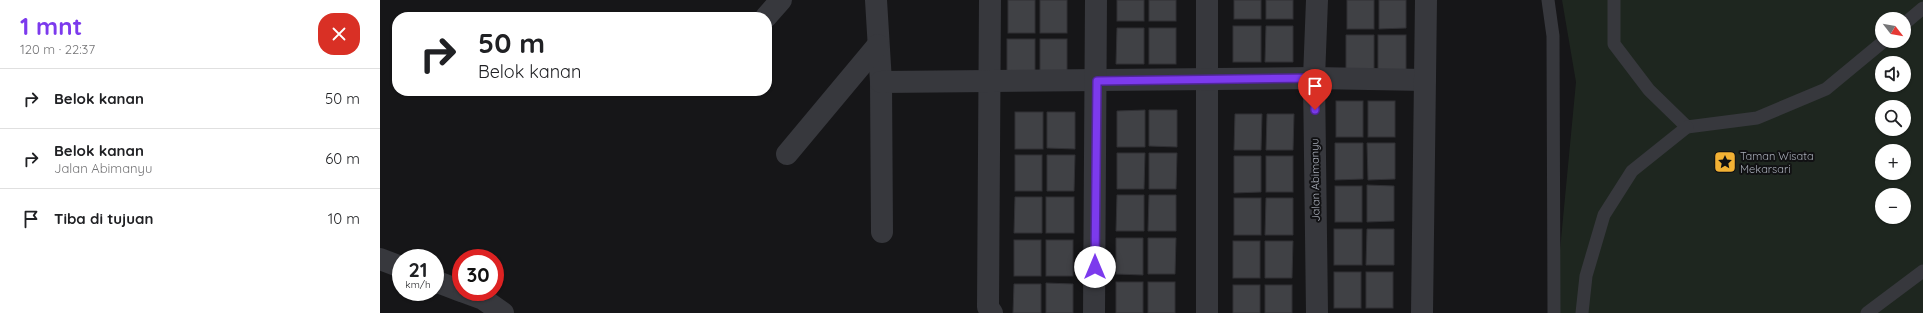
<!DOCTYPE html>
<html lang="id">
<meta charset="utf-8">
<style>
body{margin:0;font-family:Quicksand,sans-serif;background:#f6f6f6;color:#202124;height:100vh;display:flex;flex-direction:column;font-size:15px;white-space:nowrap}
*{box-sizing:border-box;margin:0}
p{font-size:13px;color:#757577}
.icon{flex:none;width:22px;height:22px;fill:none;stroke:currentColor;stroke-width:2;stroke-linecap:round;stroke-linejoin:round}
.map{position:relative;flex:1;overflow:hidden}
.drawer{display:flex;flex-direction:column;background:#fff;width:380px}
.drawer>*{flex:none}
.top-card{position:absolute;left:12px;top:12px;width:380px;height:84px;border-radius:16px;box-shadow:0 1px 3px #0004;background:#fff;color:#202124;overflow:hidden}
.needle{width:26px;rotate:121deg}
.fabs{position:absolute;left:1495px;top:12px;display:grid;gap:8px}
.fabs a{display:grid;place-items:center;width:36px;height:36px;border-radius:50%;background:#fff;box-shadow:0 1px 3px #0004;font-size:20px}
.speed{position:absolute;left:12px;top:249px;display:flex;gap:8px;font-size:20px;font-weight:700;text-align:center}
.speed>*{display:grid;place-content:center;width:52px;height:52px;border-radius:50%;background:#fff;box-shadow:0 1px 3px #0004;line-height:1}
.speed small{font-size:10px;font-weight:400}
.speed .limit{border:6px solid #d22;background:#fff;color:#111}
.pin{position:absolute;display:grid;place-items:center;width:34px;height:34px;color:#fff;margin:-41px -17px;border-radius:50% 50% 50% 0;rotate:-45deg;box-shadow:0 0 4px #0007}
.pin .icon{rotate:45deg}
.me{position:absolute;width:44px;margin:-22px;rotate:0deg;stroke-linejoin:round;filter:drop-shadow(0 0 3px #0008)}
.turn{display:flex;align-items:center;gap:14px;height:84px;padding:0 20px;font-size:18px}
.turn .icon{width:52px;height:52px;stroke-width:2.5}
.turn b{display:block;font-size:28px;line-height:34px}
.round{display:grid;place-items:center;flex:none;width:42px;height:42px;border-radius:16px;background:#f6f6f6}
.overview{display:flex;align-items:center;justify-content:space-between;height:68px;padding:0 20px}
h1{font-size:24px;font-weight:700;line-height:30px;color:#7c3aed}
ul{padding:0;list-style:none}
li{display:flex;align-items:center;gap:12px;height:60px;padding:0 20px;border-top:1px solid #e0e0e0}
li div{flex:1}
li b{display:block;font-size:15px}
li em{font-style:normal}
main{display:flex;flex:1;min-height:0}
.map>svg:first-child{display:block}
.green{fill:#1e261f;fill-rule:evenodd}
.building{fill:#404145;stroke:#303034}
.lines{fill:none;stroke-linecap:round;stroke-linejoin:round}
.service{stroke:#37383d;stroke-width:13}
.minor{stroke:#37383d;stroke-width:22}
.route-casing{stroke:#51269a;stroke-width:10}
.route{stroke:#7c3aed;stroke-width:7}
.labels{text-anchor:middle;dominant-baseline:central;stroke-width:4;stroke-linejoin:round;paint-order:stroke}
.poi-label{font-size:11px;fill:#a8adb8;stroke:#111113;text-anchor:start}
.street-label{font-size:11px;fill:#a8adb8;stroke:#111113}
</style>
<main>
<section class="drawer">
<div class="overview"><div><h1>1 mnt</h1><p>120 m · 22:37</p></div><a class="round" style="background:#d93025;color:#fff"><svg class="icon" aria-label="close" viewBox="0 0 24 24"><path d="M6 6l12 12M18 6L6 18"/></svg></a></div>
<ul>
<li><svg class="icon" aria-label="right" viewBox="0 0 24 24"><path d="M7 20v-9h11M14 6l5 5-5 5"/></svg><div><b>Belok kanan</b></div><em>50 m</em></li>
<li><svg class="icon" aria-label="right" viewBox="0 0 24 24"><path d="M7 20v-9h11M14 6l5 5-5 5"/></svg><div><b>Belok kanan</b><p>Jalan Abimanyu</p></div><em>60 m</em></li>
<li><svg class="icon" aria-label="arrive" viewBox="0 0 24 24"><path d="M6 21V4h12l-3 4 3 4H6"/></svg><div><b>Tiba di tujuan</b></div><em>10 m</em></li>
</ul>
</section>
<div class="map">
<svg width="1543" height="313" viewBox="0 0 1543 313">
<rect width="100%" height="100%" fill="#161618"/>
<path class="green" d="M1182 0H1543V313H1174L1196 82ZM1502 19H1524V41H1502ZM1502 63H1524V85H1502ZM1502 107H1524V129H1502ZM1502 151H1524V173H1502ZM1502 195H1524V217H1502Z"/>
<g class="building">
<rect x="628" y="0" width="27" height="33"/>
<rect x="660" y="0" width="27" height="33"/>
<rect x="737" y="0" width="27" height="21"/>
<rect x="769" y="0" width="27" height="21"/>
<rect x="854" y="0" width="27" height="19"/>
<rect x="886" y="0" width="27" height="19"/>
<rect x="967" y="0" width="27" height="29"/>
<path d="M999 0H1026V28L999 29Z"/>
<rect x="853" y="26" width="28" height="36"/>
<path d="M886 26H913V62H885Z"/>
<path d="M737 28H764V64H736Z"/>
<rect x="769" y="28" width="27" height="36"/>
<path d="M966 35H994V71L966 72Z"/>
<rect x="998" y="35" width="28" height="36"/>
<rect x="627" y="39" width="28" height="37"/>
<rect x="660" y="39" width="27" height="37"/>
<rect x="956" y="101" width="27" height="36"/>
<rect x="988" y="101" width="27" height="36"/>
<path d="M765 110V147H737V111Z"/>
<path d="M769 110H797V147L769 146Z"/>
<rect x="635" y="112" width="28" height="37"/>
<path d="M667 112H695V149L667 148Z"/>
<path d="M855 114H882L881 150H854Z"/>
<path d="M887 114H914L913 150H886Z"/>
<path d="M955 143H983V179L955 180Z"/>
<path d="M987 143H1015V179L988 180Z"/>
<path d="M737 153H765L764 189H737Z"/>
<path d="M769 153H797L796 189H769Z"/>
<rect x="635" y="155" width="27" height="36"/>
<path d="M667 155H695L694 191H667Z"/>
<path d="M854 156H881V192L854 193Z"/>
<rect x="886" y="156" width="27" height="36"/>
<path d="M987 185 1014 186V221L987 222Z"/>
<rect x="955" y="186" width="27" height="36"/>
<path d="M737 195H764V231H736Z"/>
<path d="M769 195H796V231H768Z"/>
<path d="M635 197H662V233H634Z"/>
<rect x="666" y="197" width="28" height="36"/>
<rect x="854" y="198" width="27" height="37"/>
<path d="M886 198H913V235H885Z"/>
<rect x="954" y="229" width="28" height="36"/>
<path d="M987 229H1014V265H986Z"/>
<path d="M736 238H763V275L736 274Z"/>
<path d="M768 238H796L795 274H768Z"/>
<rect x="634" y="240" width="27" height="36"/>
<rect x="666" y="240" width="27" height="36"/>
<rect x="853" y="241" width="27" height="37"/>
<path d="M885 241H913L912 278H885Z"/>
<rect x="954" y="272" width="27" height="36"/>
<rect x="986" y="272" width="27" height="36"/>
<rect x="736" y="282" width="27" height="31"/>
<rect x="768" y="282" width="27" height="31"/>
<path d="M666 283 693 284V313H666Z"/>
<path d="M634 284H661V313H633Z"/>
<rect x="853" y="285" width="27" height="28"/>
<rect x="885" y="285" width="27" height="28"/>
</g>
<g class="lines">
<g class="service">
<path d="M1168 0 1173 36 1174 313"/>
<path d="M1234 0V44L1269 90 1307 127 1377 118 1446 89 1504 41"/>
<path d="M1524 24 1543 8"/>
<path d="M1202 313 1206 276 1224 215 1252 171 1307 127"/>
<path d="M1487 313 1543 271"/>
</g>
<g class="minor">
<path d="M496 0 501 82 502 232"/>
<path d="M610 0 608 307 612 313"/>
<path d="M827 0V313"/>
<path d="M937 0 934 78 937 313"/>
<path d="M386 17 401 0"/>
<path d="M501 82 934 78 1045 80"/>
<path d="M407 154 498 45"/>
<path d="M0 259 21 267"/>
<path d="M55 281 81 291"/>
<path d="M84 292 103 299 123 313"/>
<path d="M714 313 716 0"/>
<path d="M1042 313 1046 0"/>
</g>
</g>
<g class="lines">
<g class="route-casing">
<path id="route" d="M715 267 717 81 934 78 935 110"/>
</g>
<use href="#route" class="route"/>
</g>
<defs>
<g id="sight-square" transform="scale(1.15)"><rect x="-9" y="-9" width="18" height="18" rx="4" fill="#f2b134" stroke="#111113"/><path d="M0-6L1.8-2.2L6-1.7L2.9 1.2L3.7 5.4L0 3.3L-3.7 5.4L-2.9 1.2L-6-1.7L-1.8-2.2Z" fill="#111"/></g>
</defs>
<g fill-rule="evenodd">
<use href="#sight-square" x="1345" y="162"/>
</g>
<g class="labels">
<g class="poi-label">
<text x="1360" y="156">Taman Wisata<tspan x="1360" dy="13">Mekarsari</tspan></text>
</g>
<g class="street-label">
<text transform="translate(935 180) rotate(-91)">Jalan Abimanyu</text>
</g>
</g>
</svg>
<div class="fabs">
<a><svg class="needle" viewBox="-14 -14 28 28"><path d="M0-13l5 13h-10z" fill="#e53935"/><path d="M0 13l5-13h-10z" fill="#757577"/></svg></a>
<a><svg class="icon" aria-label="sound" viewBox="0 0 24 24"><path d="M4 9h4l5-4v14l-5-4H4zM17 9q2 3 0 6"/></svg></a>
<a><svg class="icon" aria-label="search" viewBox="0 0 24 24"><circle cx="10" cy="10" r="6"/><path d="M15 15l6 6"/></svg></a>
<a>+</a>
<a>−</a>
</div>
<div class="speed"><div>21<small>km/h</small></div><div class="limit">30</div></div>
<div class="pin" style="left:935px;top:110px;background:#d93025"><svg class="icon" aria-label="arrive" viewBox="0 0 24 24"><path d="M6 21V4h12l-3 4 3 4H6"/></svg></div>
<svg class="me" style="left:715px;top:267px" viewBox="-20 -20 40 40"><circle r="19" fill="#fff"/><path d="M0-13L10 11 0 6-10 11z" fill="#7c3aed"/></svg>
<div class="top-card">
<div class="turn"><svg class="icon" aria-label="right" viewBox="0 0 24 24"><path d="M7 20v-9h11M14 6l5 5-5 5"/></svg><div><b>50 m</b>Belok kanan</div></div>
</div>
</div>
</main>
